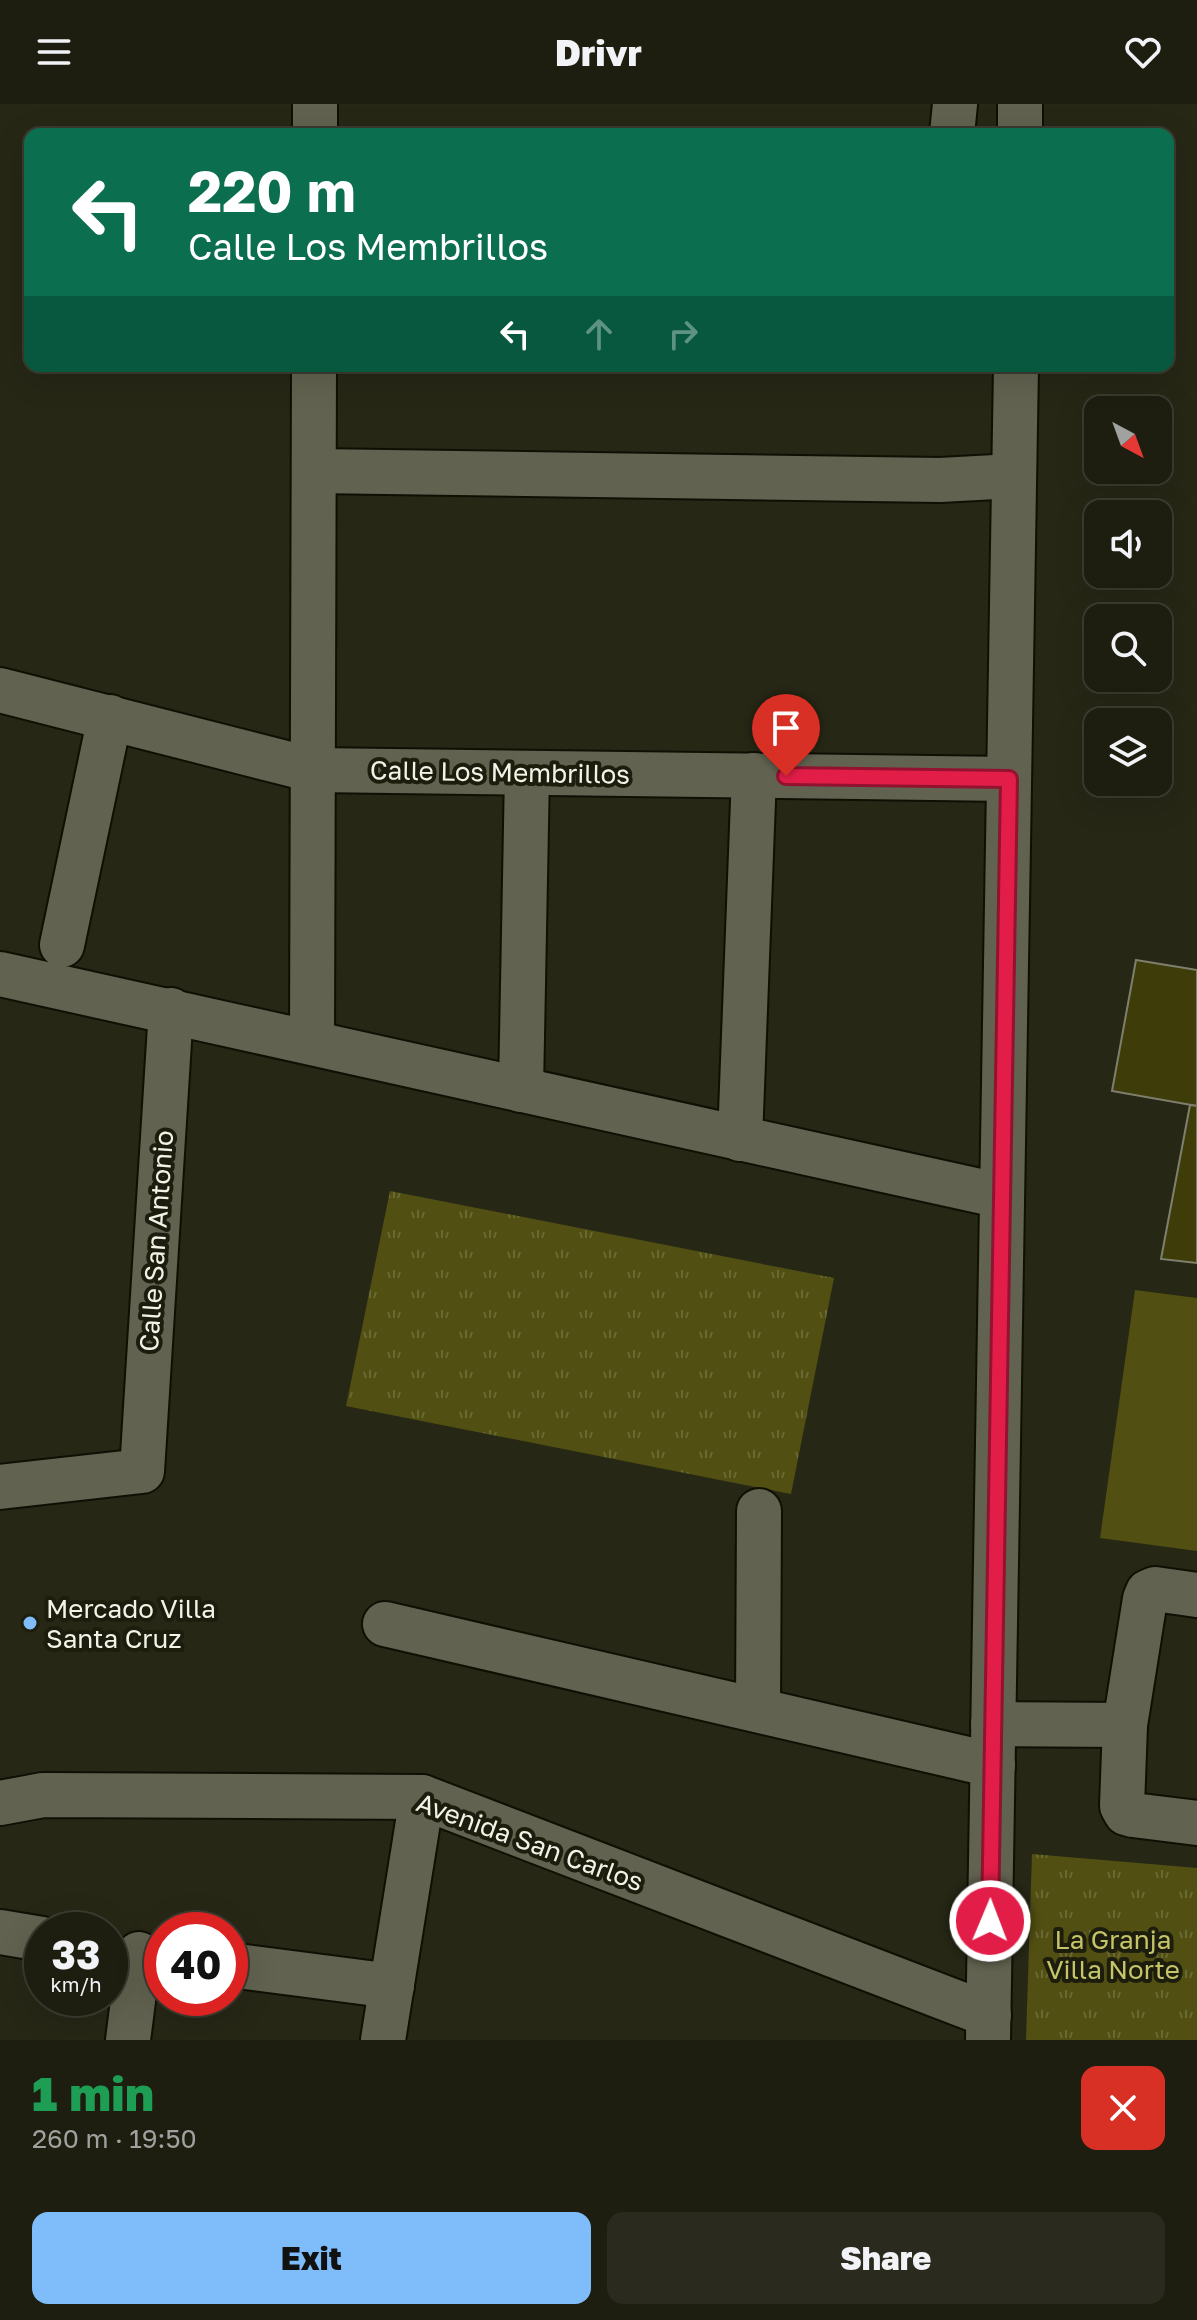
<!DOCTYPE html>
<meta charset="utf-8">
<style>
body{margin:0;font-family:"Golos Text",sans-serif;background:#2a2a1e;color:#f1f3f6;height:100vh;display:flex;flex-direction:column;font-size:30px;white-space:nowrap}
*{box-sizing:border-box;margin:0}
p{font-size:26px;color:#a0a29f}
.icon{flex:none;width:44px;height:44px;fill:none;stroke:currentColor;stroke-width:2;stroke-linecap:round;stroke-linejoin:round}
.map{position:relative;height:1936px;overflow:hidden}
.drawer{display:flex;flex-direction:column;background:#1d1d10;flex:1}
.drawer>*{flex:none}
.hud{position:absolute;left:24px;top:24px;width:1150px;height:244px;border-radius:16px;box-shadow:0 8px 32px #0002,0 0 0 2px #3b3b30;background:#0b6e4f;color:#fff;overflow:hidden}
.needle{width:52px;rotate:139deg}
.buttons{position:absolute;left:1084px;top:292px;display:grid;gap:16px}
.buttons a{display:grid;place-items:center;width:88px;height:88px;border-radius:16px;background:#1d1d10;box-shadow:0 8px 32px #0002,0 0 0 2px #3b3b30;font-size:40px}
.speed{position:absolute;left:24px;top:1808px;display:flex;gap:16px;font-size:40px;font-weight:700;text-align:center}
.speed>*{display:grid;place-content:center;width:104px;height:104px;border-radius:50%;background:#1d1d10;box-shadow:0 8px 32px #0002,0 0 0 2px #3b3b30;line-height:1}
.speed small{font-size:20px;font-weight:400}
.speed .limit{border:12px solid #d22;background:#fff;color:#111}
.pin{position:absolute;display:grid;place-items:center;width:68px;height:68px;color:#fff;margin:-82px -34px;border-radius:50% 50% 50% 0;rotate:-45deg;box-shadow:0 0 8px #0007}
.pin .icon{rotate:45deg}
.me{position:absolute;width:88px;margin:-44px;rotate:1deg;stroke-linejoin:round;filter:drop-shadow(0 0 6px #0008)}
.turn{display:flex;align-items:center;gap:28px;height:168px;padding:0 32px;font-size:36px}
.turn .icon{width:104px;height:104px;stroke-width:2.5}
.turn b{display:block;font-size:56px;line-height:68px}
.lanes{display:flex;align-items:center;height:76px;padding:0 32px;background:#0003;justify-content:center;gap:40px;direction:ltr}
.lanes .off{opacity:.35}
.round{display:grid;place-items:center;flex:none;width:84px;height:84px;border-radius:16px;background:#2a2a1e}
.headline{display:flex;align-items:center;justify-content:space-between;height:136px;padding:0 32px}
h1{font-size:48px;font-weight:800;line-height:60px;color:#1e9e55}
.action{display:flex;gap:16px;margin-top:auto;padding:16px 32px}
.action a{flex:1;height:92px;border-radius:16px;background:#7ebdf9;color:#111;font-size:32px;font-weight:800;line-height:92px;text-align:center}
.action a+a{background:#2a2a1e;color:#f1f3f6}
header{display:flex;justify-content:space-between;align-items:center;height:104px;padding:0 32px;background:#1d1d10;font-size:36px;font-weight:800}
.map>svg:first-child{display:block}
.park{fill:url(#park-tufts)}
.garden{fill:#514f11}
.building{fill:#3e3c09;stroke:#7e7f6c;stroke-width:2}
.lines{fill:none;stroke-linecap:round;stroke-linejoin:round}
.minor-casing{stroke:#100f03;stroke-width:48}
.minor{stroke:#626250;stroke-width:44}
.route-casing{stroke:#92132f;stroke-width:20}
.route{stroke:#e11d48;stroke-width:14}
.poi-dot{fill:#7ebdf9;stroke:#1d1d0d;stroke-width:3}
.labels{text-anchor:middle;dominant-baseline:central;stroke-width:8;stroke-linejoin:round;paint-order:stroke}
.street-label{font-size:26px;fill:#f2f2e7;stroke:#1d1d0d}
.poi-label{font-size:26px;fill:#f2f2e7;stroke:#1d1d0d;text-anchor:start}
.park-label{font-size:26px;fill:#c5c468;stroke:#1d1d0d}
</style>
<header><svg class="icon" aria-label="menu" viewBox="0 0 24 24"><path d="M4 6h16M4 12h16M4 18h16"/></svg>Drivr<svg class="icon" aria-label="heart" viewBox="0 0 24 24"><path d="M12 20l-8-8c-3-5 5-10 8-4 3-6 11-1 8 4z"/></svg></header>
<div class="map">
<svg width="1197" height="1936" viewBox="0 0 1197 1936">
<defs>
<pattern id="park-tufts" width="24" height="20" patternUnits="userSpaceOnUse" patternTransform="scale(2)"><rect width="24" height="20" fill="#514f11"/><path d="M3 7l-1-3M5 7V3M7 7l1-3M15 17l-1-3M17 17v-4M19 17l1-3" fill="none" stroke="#6a6934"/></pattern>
</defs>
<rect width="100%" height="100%" fill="#272716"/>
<g class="park">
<path d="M390 1087 834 1174 791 1390 346 1302Z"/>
<path d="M1032 1750 1197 1764V1936H1026Z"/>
</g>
<path class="garden" d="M1135 1186 1197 1194V1447L1100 1434Z"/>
<g class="building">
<path d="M1136 856 1197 866V1002L1112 987Z"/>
<path d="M1190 1001 1197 1002V1159L1161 1155Z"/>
</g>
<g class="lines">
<g class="minor-casing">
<g id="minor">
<path d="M315 30V0"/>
<path d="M952 30 955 0"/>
<path d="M1020 30V0"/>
<path d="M314 367 940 376 1014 372"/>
<path d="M0 586 313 666 1009 675"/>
<path d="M62 841 110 613"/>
<path d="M0 870C335 942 668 1019 1002 1092"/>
<path d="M312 937 314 262"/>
<path d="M521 986 527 669"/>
<path d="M740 1035 754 671"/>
<path d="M0 1383 142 1367 171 906"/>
<path d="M1197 1491 1155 1485 1148 1488 1145 1495 1125 1621 1122 1702 1126 1709 1133 1711 1197 1719"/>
<path d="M385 1520 993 1661"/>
<path d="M758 1606 759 1407"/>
<path d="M993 1620 1125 1621"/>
<path d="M0 1699 43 1691 422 1693 989 1911"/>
<path d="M0 1828 42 1835"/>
<path d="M230 1861 392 1882"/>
<path d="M128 1936 139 1850"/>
<path d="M383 1936 422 1693"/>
<path d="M988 1936 1016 262"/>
</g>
</g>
<use href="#minor" class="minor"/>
</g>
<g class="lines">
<g class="route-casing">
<path id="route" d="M786 672 1009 675 990 1817"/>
</g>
<use href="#route" class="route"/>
</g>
<circle class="poi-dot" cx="30" cy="1519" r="8"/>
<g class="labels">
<g class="street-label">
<text transform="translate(500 668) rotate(1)">Calle Los Membrillos</text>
<text transform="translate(156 1137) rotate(-86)">Calle San Antonio</text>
<text transform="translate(530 1738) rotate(20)">Avenida San Carlos</text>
</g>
<g class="poi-label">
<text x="46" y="1504">Mercado Villa<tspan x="46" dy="30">Santa Cruz</tspan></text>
</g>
<g class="park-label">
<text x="1113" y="1835">La Granja<tspan x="1113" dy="30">Villa Norte</tspan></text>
</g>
</g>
</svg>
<div class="buttons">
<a><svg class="needle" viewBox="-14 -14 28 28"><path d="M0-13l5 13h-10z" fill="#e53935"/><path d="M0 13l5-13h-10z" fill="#a0a29f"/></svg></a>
<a><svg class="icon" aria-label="sound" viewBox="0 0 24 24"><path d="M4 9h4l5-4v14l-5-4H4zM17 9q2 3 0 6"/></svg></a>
<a><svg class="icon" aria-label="search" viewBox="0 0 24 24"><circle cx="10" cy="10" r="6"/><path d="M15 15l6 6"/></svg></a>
<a><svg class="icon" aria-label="layers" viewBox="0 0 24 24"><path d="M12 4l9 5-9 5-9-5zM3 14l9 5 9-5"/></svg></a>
</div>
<div class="speed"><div>33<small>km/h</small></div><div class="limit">40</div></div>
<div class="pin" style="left:786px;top:672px;background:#d93025"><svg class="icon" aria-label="arrive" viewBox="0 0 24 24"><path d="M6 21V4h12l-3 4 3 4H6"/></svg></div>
<svg class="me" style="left:990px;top:1817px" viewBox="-20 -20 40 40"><circle r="17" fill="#e11d48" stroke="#fff" stroke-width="3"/><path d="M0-11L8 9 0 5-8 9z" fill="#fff"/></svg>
<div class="hud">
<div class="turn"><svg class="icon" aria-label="left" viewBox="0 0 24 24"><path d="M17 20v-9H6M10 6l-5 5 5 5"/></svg><div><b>220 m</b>Calle Los Membrillos</div></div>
<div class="lanes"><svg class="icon" aria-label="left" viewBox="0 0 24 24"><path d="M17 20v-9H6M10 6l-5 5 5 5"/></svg><svg class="icon off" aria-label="ahead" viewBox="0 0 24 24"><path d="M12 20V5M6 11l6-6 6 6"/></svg><svg class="icon off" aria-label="right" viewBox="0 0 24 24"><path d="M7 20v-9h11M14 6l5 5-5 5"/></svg></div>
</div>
</div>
<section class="drawer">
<div class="headline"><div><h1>1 min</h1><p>260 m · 19:50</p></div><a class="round" style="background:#d93025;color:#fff"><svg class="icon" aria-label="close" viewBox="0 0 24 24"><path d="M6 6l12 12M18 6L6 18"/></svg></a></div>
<div class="action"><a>Exit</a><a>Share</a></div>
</section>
